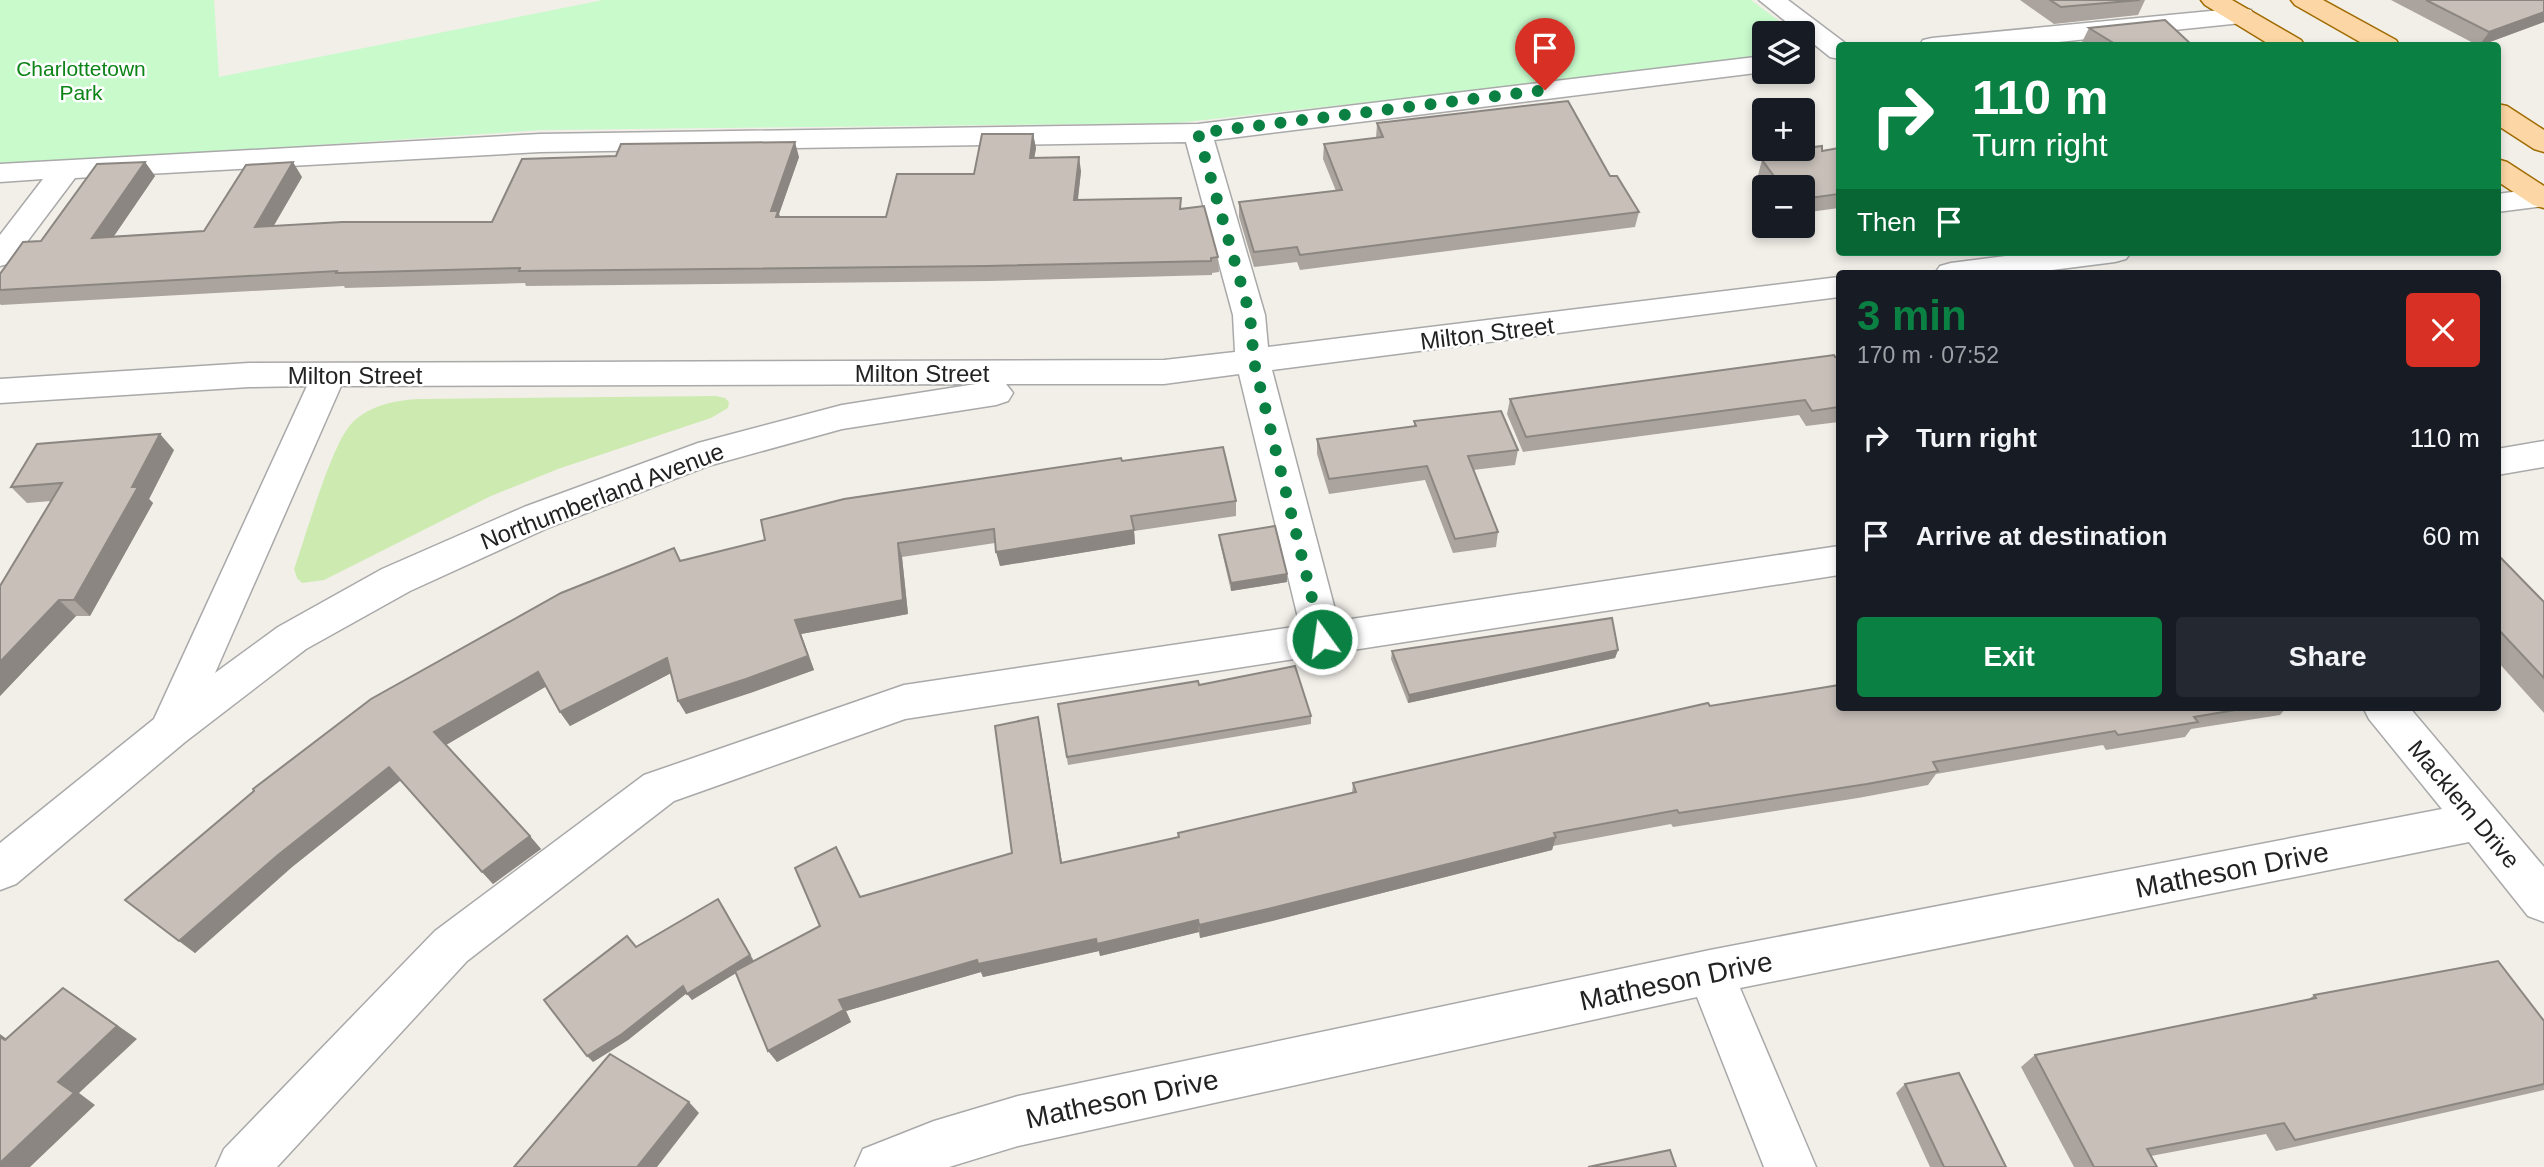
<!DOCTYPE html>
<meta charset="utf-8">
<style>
body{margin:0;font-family:Helvetica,sans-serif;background:#242831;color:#f1f3f6;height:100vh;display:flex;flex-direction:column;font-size:26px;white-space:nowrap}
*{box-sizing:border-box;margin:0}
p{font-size:23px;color:#9ea1a6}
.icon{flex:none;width:38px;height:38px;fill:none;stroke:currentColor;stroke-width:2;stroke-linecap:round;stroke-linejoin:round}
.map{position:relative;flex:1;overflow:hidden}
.details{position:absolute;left:1836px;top:270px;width:665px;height:441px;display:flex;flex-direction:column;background:#171b24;border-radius:7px;box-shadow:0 4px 10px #0003}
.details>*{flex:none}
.top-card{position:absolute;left:1836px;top:42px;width:665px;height:214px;border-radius:7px;box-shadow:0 4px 10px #0003;background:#0b8043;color:#fff;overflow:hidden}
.controls{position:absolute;left:1752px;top:21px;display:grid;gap:14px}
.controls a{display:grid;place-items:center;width:63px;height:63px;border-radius:7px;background:#171b24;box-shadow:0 4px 10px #0003;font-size:35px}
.pin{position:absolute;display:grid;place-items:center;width:60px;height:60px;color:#fff;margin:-72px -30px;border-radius:50% 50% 50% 0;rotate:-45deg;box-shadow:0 0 7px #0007}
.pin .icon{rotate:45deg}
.me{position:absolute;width:77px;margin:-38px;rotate:346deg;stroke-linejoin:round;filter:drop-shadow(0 0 5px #0008)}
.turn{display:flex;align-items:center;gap:24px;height:147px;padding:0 21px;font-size:32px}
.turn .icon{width:91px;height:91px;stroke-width:2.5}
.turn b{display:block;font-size:49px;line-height:60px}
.then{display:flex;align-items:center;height:66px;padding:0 21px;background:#0003;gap:14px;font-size:26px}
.round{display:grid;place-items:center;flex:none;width:74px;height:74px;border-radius:7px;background:#242831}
.headline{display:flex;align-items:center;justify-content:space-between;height:119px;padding:0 21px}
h1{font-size:42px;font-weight:700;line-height:52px;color:#0b8043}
.cta{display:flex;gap:14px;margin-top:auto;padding:14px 21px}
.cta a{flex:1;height:80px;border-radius:7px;background:#0b8043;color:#fff;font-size:28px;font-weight:700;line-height:80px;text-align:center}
.cta a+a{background:#242831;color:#f1f3f6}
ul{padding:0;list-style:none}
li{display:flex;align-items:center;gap:21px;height:98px;padding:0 21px}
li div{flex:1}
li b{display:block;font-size:26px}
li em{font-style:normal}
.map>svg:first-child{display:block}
.grass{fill:#cdebb0}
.park{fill:#c8facc}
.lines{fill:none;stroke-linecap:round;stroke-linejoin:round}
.minor-casing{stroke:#a9a9a9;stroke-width:3}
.major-casing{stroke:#a06b00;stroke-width:3}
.minor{fill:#fff;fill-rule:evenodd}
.major{fill:#fcd6a4;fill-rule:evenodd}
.wall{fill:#aba49e}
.shaded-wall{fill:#8b8681}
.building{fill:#c7bfb8;stroke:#8b8681;stroke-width:2}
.route{stroke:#0b8043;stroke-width:12;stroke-dasharray:0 21.6}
.labels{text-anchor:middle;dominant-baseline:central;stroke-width:5;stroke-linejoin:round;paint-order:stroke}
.far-park-label{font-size:21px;fill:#0c8416;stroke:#fff}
.street-label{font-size:24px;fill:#222;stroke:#fff}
.near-street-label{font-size:28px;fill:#222;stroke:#fff}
</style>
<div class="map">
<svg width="2544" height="1167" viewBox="0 0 2544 1167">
<rect width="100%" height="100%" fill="#f2efe9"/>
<path class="grass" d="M716 396 725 398 729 402 728 408 711 418 558 469 491 496 324 580 302 583 297 578 294 569C306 536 330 448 351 424 369 405 396 400 420 399Z"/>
<path class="park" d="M0 0H214L219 77 603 0H1751L1795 33H1764V59L1176 123 542 130 0 166Z"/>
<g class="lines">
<g class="minor-casing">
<g id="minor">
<path d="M1759 0H1788L1849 46H1839V59L1830 57Z"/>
<path d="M2242 8 2251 10 2255 16 2251 22 2019 46H1919L1923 40 1932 38Z"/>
<path d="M1764 56V72L1214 140 1265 315 1268 347 1839 277V297L1272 370 1338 621 1839 546V575L905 719 674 801 467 961 277 1167H216L224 1149 435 931 644 775 904 685 1300 626 1239 374 1164 384H1006L1013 393 1008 401 996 405 842 429 708 466 550 527 410 591 306 649 185 742 16 884 0 890V843L154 719 307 386 249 387 0 403V379L249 363 1164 360 1235 352 1233 315 1186 142 540 152 75 178 11 263 0 266V235L43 179 0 182V164L540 134 1198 124ZM976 384 842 405 698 443 524 507 382 569 278 627 215 673 341 386Z"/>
<path d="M2544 188V206L2497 212V194Z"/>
<path d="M2037 252H2131L2126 259 2115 262 2029 273H1935L1940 266 1951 263Z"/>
<path d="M2544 441V467L2497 475V449Z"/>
<path d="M2363 707H2409L2544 867V922L2528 916 2469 842 1740 988 1816 1167H1764L1697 997 1018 1146 949 1167H855L863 1149 934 1121 1018 1096 1710 950 2442 809 2369 719Z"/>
</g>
</g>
<g class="major-casing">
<g id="major">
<path d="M2201 0H2232L2301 40 2305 46H2272L2205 5Z"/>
<path d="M2291 0H2323L2396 40 2400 46H2367L2295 5Z"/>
<path d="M2497 104 2507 106 2544 130V152L2534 149 2497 125Z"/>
<path d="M2497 159 2507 162 2544 186V208L2533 205 2497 181Z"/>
</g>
</g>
<use href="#minor" class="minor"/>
<use href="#major" class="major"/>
</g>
<g class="wall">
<path d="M2020 0H2145L2138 15 2054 24Z"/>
<path d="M2391 0H2544V22L2479 46Z"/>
<path d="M2089 28 2193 46H2088L2082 42Z"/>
<path d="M1377 123 1610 176 1639 212 1635 227 1300 270 1297 262 1254 267 1239 217V202L1336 191 1323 159 1324 144 1376 138Z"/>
<path d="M1033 134 1036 148 1034 158 1081 171 1078 200 1181 198V209L1218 257 1219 272 1212 273V275L989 281 526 286 525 283 345 288 344 286 1 305 0 304V274L41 241 145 162 155 176 114 236 204 231 302 177 273 226 492 222 799 157 779 214 780 217H886L974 174Z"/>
<path d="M1839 148V208L1802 213V187H1767L1758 175 1762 160H1766L1768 153 1822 151Z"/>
<path d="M1839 357V422L1806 426 1799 415 1523 452 1507 414 1510 399Z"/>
<path d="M1414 421 1518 450 1515 465 1473 470 1498 532 1496 547 1453 553 1425 480 1329 494 1317 454V439L1414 426Z"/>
<path d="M174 450 149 499 153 503 90 616H76L0 696V586L51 501 27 503 11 487Z"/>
<path d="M1122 461 1236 501V516L1134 531 1135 544 1000 566 995 543 902 557 908 614 801 634 814 670 753 692 686 714 671 673 570 726 560 712 546 686 446 745 541 849 493 884 401 780 292 867 195 953 125 900 674 548 681 561Z"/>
<path d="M1219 535 1287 574V582L1231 591 1220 543Z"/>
<path d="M2497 554 2544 602V713L2497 661Z"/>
<path d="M1618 650 1615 658 1408 703 1391 659 1392 651Z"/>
<path d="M1199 685 1311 716V724L1068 765 1058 704Z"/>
<path d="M1710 706 2287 707 2280 715 2191 729 2185 737 2106 750 2103 745 1936 774 1928 785 1858 798 1673 827 1671 824 1553 846 1552 850 1272 921 1200 938 1199 932 1100 956 1099 951 983 977 981 972 846 1011 851 1022 777 1062 736 973 692 1000 687 993 628 1040 593 1062 636 947 723 906 754 961 820 926 860 897 1012 853 1038 717 1041 732 1062 863 1179 838 1352 793 1353 783Z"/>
<path d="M2314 995 2544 1021V1090L2276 1151 2266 1134 2151 1156 2157 1167H2074L2021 1067 2035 1055 2308 1000Z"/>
<path d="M1905 1084 2006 1167H1930L1896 1093Z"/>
</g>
<g class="shaded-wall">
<path d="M2544 12V22L2479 46 2489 32Z"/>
<path d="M1033 134 1036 148 1032 172 1030 158Z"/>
<path d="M795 142 799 157 779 214 783 225 771 211Z"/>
<path d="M1079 157 1081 171 1076 214 1074 200Z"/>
<path d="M145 162 155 176 103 252 92 238Z"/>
<path d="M293 162 302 177 265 241 255 227Z"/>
<path d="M160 434 174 450 149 499 153 503 90 616 74 600Z"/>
<path d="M1134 530 1135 544 1000 566 996 552Z"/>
<path d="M898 543 902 557 908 614 801 634 814 670 753 692 686 714 678 701 795 620Z"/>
<path d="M1287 574V582L1231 591V583Z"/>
<path d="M59 600 76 616 0 696V662Z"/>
<path d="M1618 650 1615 658 1408 703 1409 695Z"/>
<path d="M667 658 675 671 570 726 560 712Z"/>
<path d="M538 672 547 686 446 745 434 732Z"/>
<path d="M1038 717 1041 732 1064 876 1061 863Z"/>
<path d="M389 767 401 780 292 867 195 953 179 941 278 855Z"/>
<path d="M530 836 541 849 493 884 482 872Z"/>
<path d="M1556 837 1552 850 1272 921 1200 938 1199 925Z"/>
<path d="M718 899 754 962 692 1000 687 994Z"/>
<path d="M1198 920 1199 932 1100 956 1099 951 983 977 981 972 846 1011 851 1022 777 1062 768 1051 839 1000 977 960Z"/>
<path d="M683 986 688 992 628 1040 593 1062 587 1056Z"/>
<path d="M63 988 83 1001 137 1039 79 1093 95 1105 30 1167H0V1163L58 1082Z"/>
<path d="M0 1034 4 1037 27 1052 5 1040 0 1037Z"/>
<path d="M689 1102 699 1113 657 1167H637Z"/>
</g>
<g class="building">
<path d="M2050 0H2140L2061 7Z"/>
<path d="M2426 0H2544V12L2489 32Z"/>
<path d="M2165 20 2193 46H2103L2115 44 2089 28Z"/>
<path d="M1568 101 1610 176H1617L1639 212 1300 255 1297 247 1254 252 1239 202 1342 190 1324 144 1383 137 1377 123Z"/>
<path d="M982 134H1033L1030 158 1079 157 1074 200 1181 198 1180 209 1204 206 1218 257 1211 258V261L987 266 519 271 520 268 336 273 337 271 0 290V274L23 242 41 241 97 164 145 162 92 238 204 231 246 165 293 162 255 227 342 222H492L522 159 616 156 621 144 795 142 771 211H778L776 217H886L897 174H974Z"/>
<path d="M1822 146V151L1839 148V194L1802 199V187H1782L1762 160 1772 159 1768 153Z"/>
<path d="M1834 355 1835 357H1839V407L1812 411 1805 400 1526 437 1510 399Z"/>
<path d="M1501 411 1518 450 1468 456 1498 532 1455 539 1427 466 1329 479 1317 439 1416 426 1414 421Z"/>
<path d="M160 434 132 487H138L74 600H59L0 662V586L62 483 11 487 37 444Z"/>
<path d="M1223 447 1236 501 1131 516 1134 530 996 552 994 529 898 543 903 600 795 620 808 656 746 679 678 701 667 658 560 712 538 672 434 732 530 836 482 872 389 767 278 855 179 941 125 900 254 791 253 789 371 699 561 593 674 548 680 561 765 540 761 520 844 499 1121 458 1122 461Z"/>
<path d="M1275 526 1287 574 1231 583 1219 535Z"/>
<path d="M2497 554 2544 602V678L2497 628Z"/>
<path d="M1612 618 1618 650 1409 695 1392 651Z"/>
<path d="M1295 666 1311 716 1067 757 1058 704 1198 681 1199 685Z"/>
<path d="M1839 685V707H2253L2194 717 2198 722 2118 735 2115 731 1933 762 1938 771 1867 784 1679 813 1677 810 1554 833 1556 837 1272 908 1199 925 1198 920 1097 944 1096 939 978 964 977 960 839 1000 844 1010 768 1051 735 971 820 926 795 868 836 847 860 897 1012 853 995 726 1038 717 1061 863 1179 837 1178 833 1356 792 1353 783 1708 703 1710 706Z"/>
<path d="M718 899 750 955 687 994 683 986 622 1034 587 1056 544 1000 627 936 636 947Z"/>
<path d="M2498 961 2544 1021V1084L2295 1140 2284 1123 2147 1149 2157 1167H2094L2035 1055 2316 998 2314 995Z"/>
<path d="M63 988 117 1026 58 1082 74 1093 0 1163V1037L5 1040Z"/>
<path d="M610 1054 689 1102 637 1167H514Z"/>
<path d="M1959 1073 2006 1167H1944L1905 1084Z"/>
<path d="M1670 1150 1676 1167H1588Z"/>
</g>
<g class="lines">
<path class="route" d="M1322 639 1254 362 1250 315 1198 133 1545 90"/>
</g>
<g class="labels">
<g class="far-park-label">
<text x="81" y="68">Charlottetown<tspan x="81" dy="24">Park</tspan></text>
</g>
<g class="street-label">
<text transform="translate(1487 333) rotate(-7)">Milton Street</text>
<text x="922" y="373">Milton Street</text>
<text x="355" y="375">Milton Street</text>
<text transform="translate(602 496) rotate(-21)">Northumberland Avenue</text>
<text transform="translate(2464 804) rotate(50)">Macklem Drive</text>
</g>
<g class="near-street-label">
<text transform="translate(2232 870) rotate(-11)">Matheson Drive</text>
<text transform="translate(1676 981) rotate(-12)">Matheson Drive</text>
<text transform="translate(1122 1099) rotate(-12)">Matheson Drive</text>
</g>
</g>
</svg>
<div class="controls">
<a><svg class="icon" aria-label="layers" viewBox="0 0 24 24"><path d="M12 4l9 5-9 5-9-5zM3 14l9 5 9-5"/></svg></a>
<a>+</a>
<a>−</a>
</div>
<div class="pin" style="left:1545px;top:90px;background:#d93025"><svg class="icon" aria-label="arrive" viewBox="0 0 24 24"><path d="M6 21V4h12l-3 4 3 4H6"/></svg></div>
<svg class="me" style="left:1322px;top:639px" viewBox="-20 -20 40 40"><circle r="17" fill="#0b8043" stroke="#fff" stroke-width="3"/><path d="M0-11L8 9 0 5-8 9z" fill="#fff"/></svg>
<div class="top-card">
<div class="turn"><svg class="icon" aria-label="right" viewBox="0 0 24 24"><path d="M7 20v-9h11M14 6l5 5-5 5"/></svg><div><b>110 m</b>Turn right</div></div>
<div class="then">Then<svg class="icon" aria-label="arrive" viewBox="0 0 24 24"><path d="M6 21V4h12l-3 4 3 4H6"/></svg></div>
</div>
<section class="details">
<div class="headline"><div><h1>3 min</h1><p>170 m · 07:52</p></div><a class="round" style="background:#d93025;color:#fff"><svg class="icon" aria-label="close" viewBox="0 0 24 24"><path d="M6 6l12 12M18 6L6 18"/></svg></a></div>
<ul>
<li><svg class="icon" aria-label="right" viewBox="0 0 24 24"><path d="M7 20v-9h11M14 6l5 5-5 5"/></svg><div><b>Turn right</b></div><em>110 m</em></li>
<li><svg class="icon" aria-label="arrive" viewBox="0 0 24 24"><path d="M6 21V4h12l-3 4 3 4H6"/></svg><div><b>Arrive at destination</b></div><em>60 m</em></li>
</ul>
<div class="cta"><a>Exit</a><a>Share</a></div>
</section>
</div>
